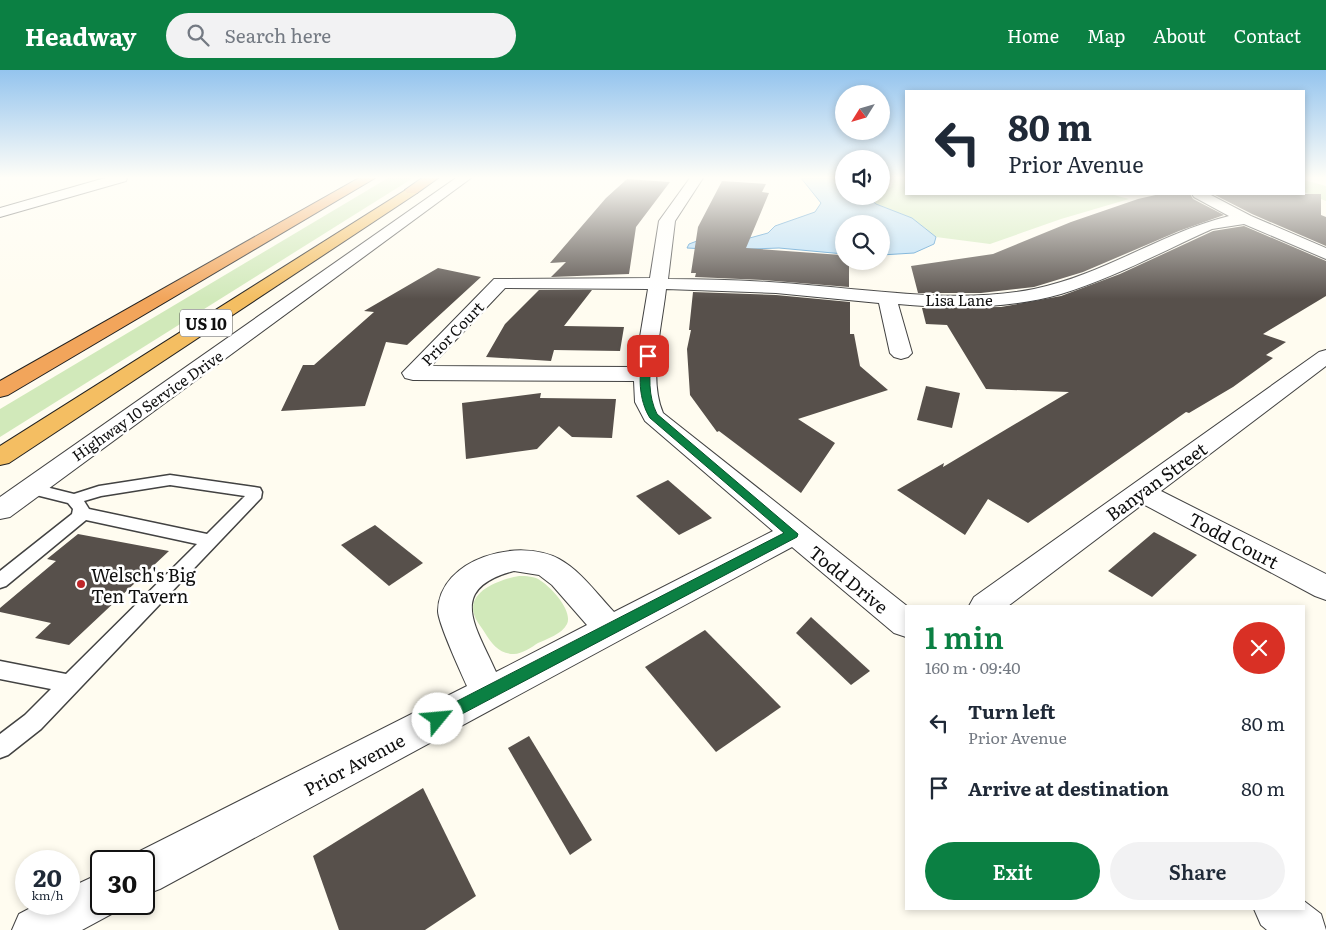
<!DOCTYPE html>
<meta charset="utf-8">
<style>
body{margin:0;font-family:Literata,serif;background:#f2f2f3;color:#1f2937;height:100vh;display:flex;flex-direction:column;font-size:19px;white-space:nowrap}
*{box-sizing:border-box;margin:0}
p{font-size:16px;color:#747a83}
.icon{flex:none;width:28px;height:28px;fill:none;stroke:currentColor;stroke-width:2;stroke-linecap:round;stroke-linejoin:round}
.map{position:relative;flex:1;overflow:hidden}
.side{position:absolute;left:905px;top:535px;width:400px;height:305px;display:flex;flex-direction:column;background:#fff;border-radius:0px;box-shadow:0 2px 8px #0003}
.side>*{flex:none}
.banner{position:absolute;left:905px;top:20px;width:400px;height:105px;border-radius:0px;box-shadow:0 2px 8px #0003;background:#fff;color:#1f2937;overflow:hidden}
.needle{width:32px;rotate:233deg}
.controls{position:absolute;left:835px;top:15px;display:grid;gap:10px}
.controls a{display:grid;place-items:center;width:55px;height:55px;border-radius:50%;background:#fff;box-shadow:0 2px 8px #0003;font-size:25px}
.speed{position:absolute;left:15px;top:780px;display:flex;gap:10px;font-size:25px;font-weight:700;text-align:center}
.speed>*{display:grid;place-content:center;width:65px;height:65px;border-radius:50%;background:#fff;box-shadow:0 2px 8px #0003;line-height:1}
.speed small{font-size:12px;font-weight:400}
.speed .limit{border:2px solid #111;border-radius:8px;background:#fff;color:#111}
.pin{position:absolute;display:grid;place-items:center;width:42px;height:42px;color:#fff;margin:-21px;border-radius:10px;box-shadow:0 2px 8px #0006}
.me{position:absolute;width:55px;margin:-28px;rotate:62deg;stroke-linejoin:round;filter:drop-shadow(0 0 4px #0008)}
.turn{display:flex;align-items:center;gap:18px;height:105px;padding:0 20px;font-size:22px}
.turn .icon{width:65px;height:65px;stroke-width:2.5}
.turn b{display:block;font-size:35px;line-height:42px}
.round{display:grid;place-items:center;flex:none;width:52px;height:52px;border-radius:26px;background:#f2f2f3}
.overview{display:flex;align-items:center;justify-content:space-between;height:85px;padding:0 20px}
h1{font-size:30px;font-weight:600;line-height:38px;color:#0b8043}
.action{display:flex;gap:10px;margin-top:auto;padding:10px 20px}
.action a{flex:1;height:58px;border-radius:30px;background:#0b8043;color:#fff;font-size:20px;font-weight:600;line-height:58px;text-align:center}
.action a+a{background:#f2f2f3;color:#1f2937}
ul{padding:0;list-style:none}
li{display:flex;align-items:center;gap:15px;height:65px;padding:0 20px}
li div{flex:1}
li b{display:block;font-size:19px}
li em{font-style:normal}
header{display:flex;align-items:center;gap:30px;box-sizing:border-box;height:70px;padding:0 25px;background:#0b8043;color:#fff}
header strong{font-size:24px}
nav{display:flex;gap:28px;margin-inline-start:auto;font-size:18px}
.search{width:350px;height:45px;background:#f2f2f3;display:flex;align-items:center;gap:12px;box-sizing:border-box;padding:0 18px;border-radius:28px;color:#747a83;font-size:19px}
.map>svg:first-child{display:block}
.green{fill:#d1e9ba}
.water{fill:#b6dcf6;stroke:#3d8fcc}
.building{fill:#57504b}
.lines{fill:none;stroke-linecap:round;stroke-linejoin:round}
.service-casing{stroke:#424242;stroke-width:3}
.minor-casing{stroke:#424242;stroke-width:2}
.trunk-casing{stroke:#202020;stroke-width:2}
.motorway-casing{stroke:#202020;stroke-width:2}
.service{fill:#fff;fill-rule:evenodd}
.minor{fill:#fff;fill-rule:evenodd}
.trunk{fill:#f4be62;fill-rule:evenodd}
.motorway{fill:#f2a55b;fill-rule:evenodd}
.route{fill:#0b8043;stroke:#07532c}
.poi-dot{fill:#be272a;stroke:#fff;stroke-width:2}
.labels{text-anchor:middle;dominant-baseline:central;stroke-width:5;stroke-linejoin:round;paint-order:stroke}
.far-street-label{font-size:15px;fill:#0f0f0f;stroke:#fff}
.shield{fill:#fff;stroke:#575757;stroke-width:1}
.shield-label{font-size:16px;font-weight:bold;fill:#0f0f0f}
.street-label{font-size:18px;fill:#0f0f0f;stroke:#fff}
.poi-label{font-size:18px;fill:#0f0f0f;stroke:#fff;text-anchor:start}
</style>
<header>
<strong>Headway</strong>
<div class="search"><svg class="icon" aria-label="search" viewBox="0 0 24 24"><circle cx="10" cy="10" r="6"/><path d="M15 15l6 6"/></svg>Search here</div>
<nav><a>Home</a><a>Map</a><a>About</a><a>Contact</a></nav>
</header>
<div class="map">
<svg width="1326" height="860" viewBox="0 0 1326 860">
<rect width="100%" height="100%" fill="#fffcf0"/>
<g class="green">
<path d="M388 108H413L0 367V339Z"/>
<path d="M891 108H906V124H1110L1129 129 1061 149 990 174 936 167 912 148 876 134 867 128 881 126V119L891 117 894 110Z"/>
<path d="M1304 110 1326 116V131L1304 122Z"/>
<path d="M519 506C526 506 535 506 541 511 552 518 573 541 567 554 562 564 547 569 538 573 532 577 522 584 514 584 499 584 492 574 485 563 482 558 477 552 475 547 464 521 502 509 519 506Z"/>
</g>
<path class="water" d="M801 108H844V126H867L876 134 912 148 936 167 934 174 914 183 881 185V154H844V184L779 178 725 180 687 178 689 174 697 171 746 169 768 163 775 156 815 142 821 133Z"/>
<g class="building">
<path d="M627 109 670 112 636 157 629 204 551 207 566 192 550 193 606 128Z"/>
<path d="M722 111 766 114 762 122 769 123 746 178 841 185 842 191H849V217L763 210 695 207 696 203H691L698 157Z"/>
<path d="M1160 124H1190L1193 129 1224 145 1179 161 1083 202 1034 217 981 223H918L911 196 993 184 1071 152 1138 129Z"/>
<path d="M1213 124H1321V145L1326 147V176L1252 144Z"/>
<path d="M1244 156 1326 191V226L1263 264 1286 272 1266 285 1273 288 1233 317 1189 343 1186 342 1028 453 988 429 965 465 897 420 944 393 943 397 1069 322 986 319 947 255 926 254 922 238 1001 237 1061 226 1120 204 1213 161Z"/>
<path d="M438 198 481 207 407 275 386 272 365 336 281 341 303 295H314L374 242 364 241Z"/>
<path d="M539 220H592L564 256 624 257 620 281 554 280 551 291 486 287 505 254Z"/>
<path d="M693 222 776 225 850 232V264H854L860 296 888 320 798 349 835 373 801 423 719 361 717 362 690 325 687 279 691 260H689Z"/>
<path d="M926 316 960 323 952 358 917 350Z"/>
<path d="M541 323 540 328 616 329 612 368 572 367 559 356 537 379 466 389 462 333Z"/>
<path d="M668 410 712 448 679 465 636 426Z"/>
<path d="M375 455 423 493 389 516 341 475Z"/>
<path d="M1154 462 1197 485 1152 527 1108 501Z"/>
<path d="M78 464 169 481 69 575 35 568 51 553 0 542V538L56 491 47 489Z"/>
<path d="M811 547 870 601 851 615 796 563Z"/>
<path d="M705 560 781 637 716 682 645 597Z"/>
<path d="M529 666 592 770 570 785 508 678Z"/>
<path d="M423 718 476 826 425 860H339L313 786Z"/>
</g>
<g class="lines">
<g class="service-casing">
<path id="service" d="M170 405 254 417 260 418 262 422 261 428 41 659 8 685 0 688V664L25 645 51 619 0 609V591L66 604 197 474 86 450 6 516 0 518V501L72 444 73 439 68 433 24 422 22 418 24 414 30 413 74 424 99 416ZM170 415 245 426 207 464 89 439 84 431 101 426Z"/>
</g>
<g class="minor-casing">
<g id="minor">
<path d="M105 108H127L126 111 0 147V138Z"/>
<path d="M456 108H471L10 447 0 449V427Z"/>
<path d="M690 108H703L675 151 668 209C718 209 769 211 819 216 890 222 964 233 1034 219 1103 205 1161 163 1229 146L1194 127 1192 124H1209L1251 146 1326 178V189L1244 154 1212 159C1163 181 1114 208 1061 224 1009 239 952 239 898 234L912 283 908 287 901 289 894 287 890 283 879 233 776 223 666 219C662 256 648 308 663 343L907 536 906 567 894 563 792 477 160 819 144 825V791H127L128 787 467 616C461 603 438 552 438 541 439 488 519 467 559 489 581 501 597 524 614 542L773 461 645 351 635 332 634 311 413 310 405 308 402 303 494 209 650 208 659 151ZM505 218 648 219 635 297 431 296ZM514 501 539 505 552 515 587 555 496 602C476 556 446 519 514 501Z"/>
<path d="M1326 280V296L1161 421 1326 504V530L1315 526 1143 434 1008 536H969L974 527 1319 282Z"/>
<path d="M101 803V834H120L117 841 82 860H12L19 844 38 834H69V818Z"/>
<path d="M1304 831 1321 844 1326 860H1267L1261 855 1254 839H1304Z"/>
</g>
</g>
<g class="trunk-casing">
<path id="trunk" d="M412 116 419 120 417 123 9 393 0 395V376Z"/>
</g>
<g class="motorway-casing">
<g id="motorway">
<path d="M359 108H375L8 325 0 327V311Z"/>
<path d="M422 108H438L417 123H407L405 120Z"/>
</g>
</g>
<use href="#service" class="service"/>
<use href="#minor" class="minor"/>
<use href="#trunk" class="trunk"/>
<use href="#motorway" class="motorway"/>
</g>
<linearGradient id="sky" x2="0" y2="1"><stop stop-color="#94c4ee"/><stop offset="0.47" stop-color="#fffef8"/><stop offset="1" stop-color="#fffef8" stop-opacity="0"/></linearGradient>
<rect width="1326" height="229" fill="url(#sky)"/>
<path class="route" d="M645 284 652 286C649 306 648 326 657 344L798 464 797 467 443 654 438 656 432 654 430 649 432 644 784 463 650 348C639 331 637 303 645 284Z"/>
<circle class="poi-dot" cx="81" cy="514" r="5"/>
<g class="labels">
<g class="far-street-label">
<text x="959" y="229">Lisa Lane</text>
<text transform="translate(452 263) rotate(-46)">Prior Court</text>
<text transform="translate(147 335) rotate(-35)">Highway 10 Service Drive</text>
</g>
<rect class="shield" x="180" y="239.5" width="52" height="27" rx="4"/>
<g class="shield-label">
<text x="206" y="253">US 10</text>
</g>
<g class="street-label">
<text transform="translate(1156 411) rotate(-36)">Banyan Street</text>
<text transform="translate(1234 470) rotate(28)">Todd Court</text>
<text transform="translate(849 509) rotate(39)">Todd Drive</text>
<text transform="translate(354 694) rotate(-28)">Prior Avenue</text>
</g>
<g class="poi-label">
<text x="91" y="504">Welsch's Big<tspan x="91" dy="21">Ten Tavern</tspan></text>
</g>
</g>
</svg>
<div class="controls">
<a><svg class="needle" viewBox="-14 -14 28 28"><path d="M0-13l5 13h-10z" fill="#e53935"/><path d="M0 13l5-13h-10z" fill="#747a83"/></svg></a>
<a><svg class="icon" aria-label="sound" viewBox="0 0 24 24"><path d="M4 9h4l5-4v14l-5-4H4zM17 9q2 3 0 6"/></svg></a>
<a><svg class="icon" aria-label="search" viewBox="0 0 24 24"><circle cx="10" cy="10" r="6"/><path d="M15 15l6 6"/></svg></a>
</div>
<div class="speed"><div>20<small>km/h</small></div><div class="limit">30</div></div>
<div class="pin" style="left:648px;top:286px;background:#d93025"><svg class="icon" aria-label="arrive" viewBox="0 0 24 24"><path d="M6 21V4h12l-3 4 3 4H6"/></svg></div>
<svg class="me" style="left:438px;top:649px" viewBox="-20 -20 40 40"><circle r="19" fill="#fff"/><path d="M0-13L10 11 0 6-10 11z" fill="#0b8043"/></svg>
<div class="banner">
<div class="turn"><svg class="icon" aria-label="left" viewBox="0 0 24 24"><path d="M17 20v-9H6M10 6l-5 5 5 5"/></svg><div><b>80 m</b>Prior Avenue</div></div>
</div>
<section class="side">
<div class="overview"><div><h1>1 min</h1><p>160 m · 09:40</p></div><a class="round" style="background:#d93025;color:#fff"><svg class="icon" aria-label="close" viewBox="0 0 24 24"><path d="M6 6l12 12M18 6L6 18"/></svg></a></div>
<ul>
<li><svg class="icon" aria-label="left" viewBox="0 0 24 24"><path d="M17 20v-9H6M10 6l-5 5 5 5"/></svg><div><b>Turn left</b><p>Prior Avenue</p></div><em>80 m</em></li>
<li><svg class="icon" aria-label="arrive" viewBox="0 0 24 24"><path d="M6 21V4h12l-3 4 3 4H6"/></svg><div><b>Arrive at destination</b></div><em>80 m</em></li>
</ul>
<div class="action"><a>Exit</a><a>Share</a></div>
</section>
</div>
